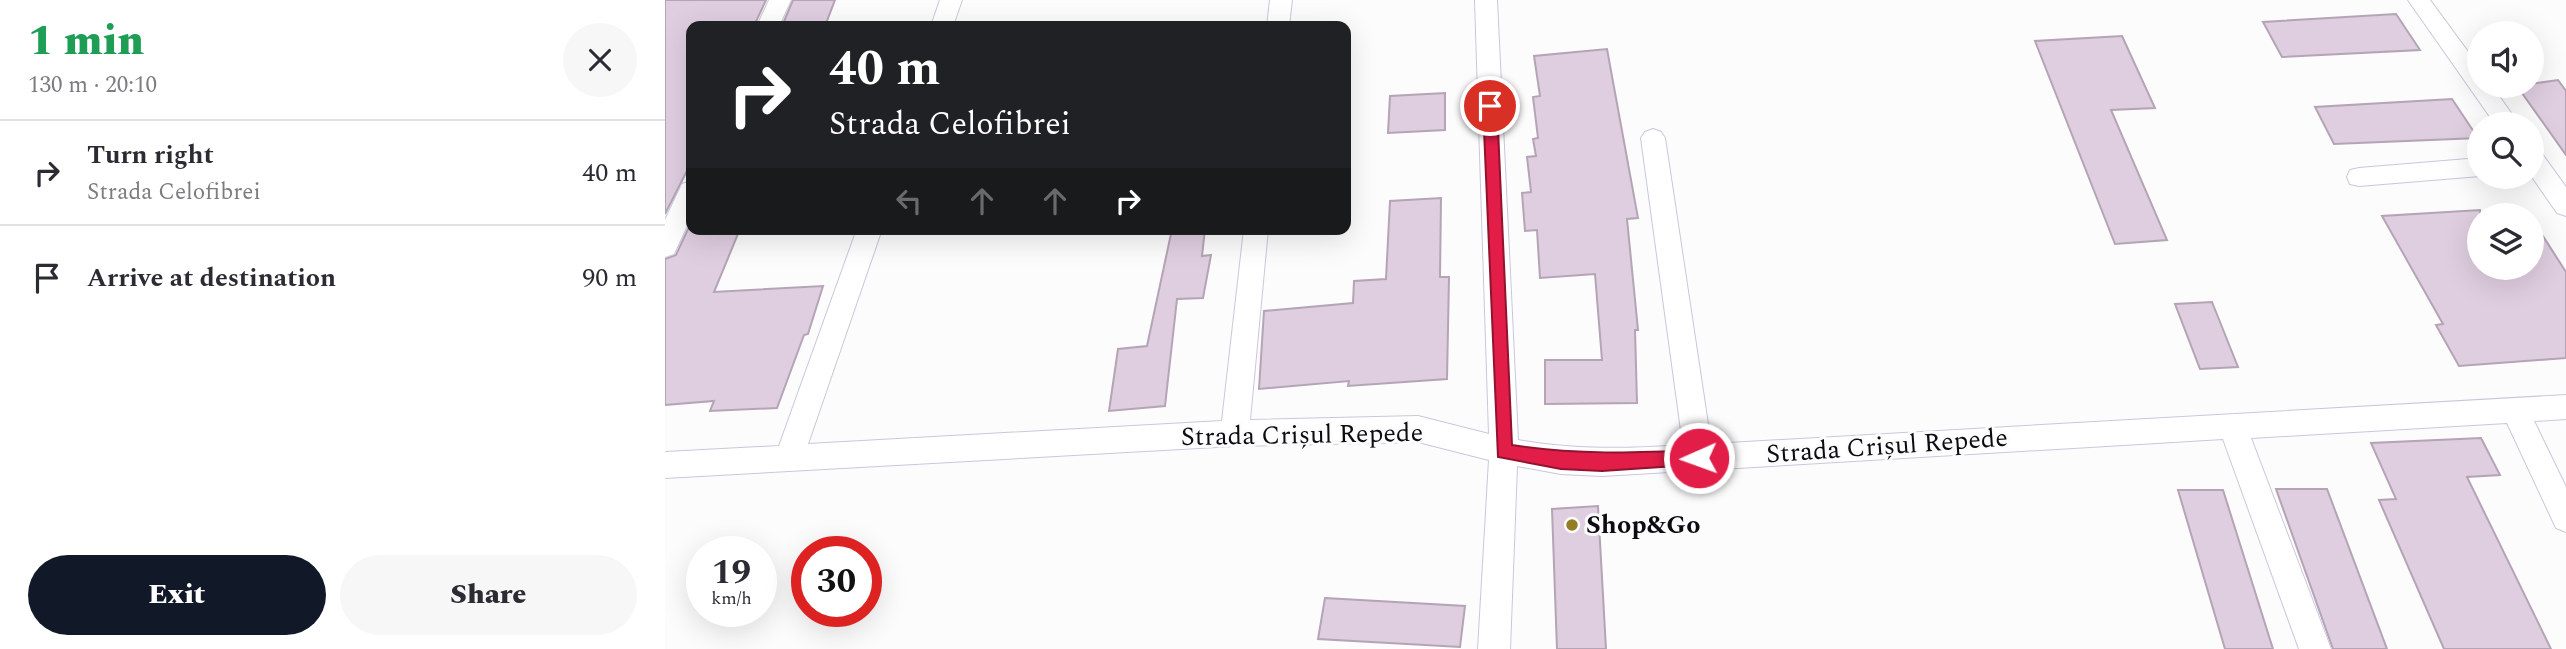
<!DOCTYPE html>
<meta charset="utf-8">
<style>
body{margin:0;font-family:Spectral,serif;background:#f7f7f7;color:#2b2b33;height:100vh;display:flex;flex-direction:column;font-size:26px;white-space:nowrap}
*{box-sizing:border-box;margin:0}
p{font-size:23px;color:#7c7c81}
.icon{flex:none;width:38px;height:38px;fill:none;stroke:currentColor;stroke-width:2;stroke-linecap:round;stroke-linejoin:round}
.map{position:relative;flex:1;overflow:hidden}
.side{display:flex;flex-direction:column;background:#fff;width:665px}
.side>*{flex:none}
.top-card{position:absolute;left:21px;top:21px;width:665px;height:214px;border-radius:14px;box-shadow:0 7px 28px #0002;background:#202124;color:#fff;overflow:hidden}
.buttons{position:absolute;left:1802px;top:21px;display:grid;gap:14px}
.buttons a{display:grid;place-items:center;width:77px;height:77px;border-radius:50%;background:#fff;box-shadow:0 7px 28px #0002;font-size:35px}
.speed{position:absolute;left:21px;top:536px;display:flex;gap:14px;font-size:35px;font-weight:700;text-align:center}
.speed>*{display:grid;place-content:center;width:91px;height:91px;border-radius:50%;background:#fff;box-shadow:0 7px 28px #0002;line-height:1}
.speed small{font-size:18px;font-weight:400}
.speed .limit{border:10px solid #d22;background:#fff;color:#111}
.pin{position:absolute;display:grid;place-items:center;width:60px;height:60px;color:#fff;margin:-30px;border:4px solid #fff;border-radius:50%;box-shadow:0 2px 7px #0007}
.me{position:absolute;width:77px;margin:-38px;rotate:268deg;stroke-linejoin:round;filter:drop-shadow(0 0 5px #0008)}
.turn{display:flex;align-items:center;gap:24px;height:147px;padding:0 28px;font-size:32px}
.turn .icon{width:91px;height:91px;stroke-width:2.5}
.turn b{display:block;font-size:49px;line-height:60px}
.lanes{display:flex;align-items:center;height:66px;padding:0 28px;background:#0003;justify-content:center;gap:35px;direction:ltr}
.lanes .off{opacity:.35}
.round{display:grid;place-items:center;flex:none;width:74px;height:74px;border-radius:37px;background:#f7f7f7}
.summary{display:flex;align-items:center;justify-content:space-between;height:119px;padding:0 28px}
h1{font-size:42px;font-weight:800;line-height:52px;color:#1e9e55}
.cta{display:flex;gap:14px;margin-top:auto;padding:14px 28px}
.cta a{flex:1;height:80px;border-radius:42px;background:#111827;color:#fff;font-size:28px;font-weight:800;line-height:80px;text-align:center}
.cta a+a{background:#f7f7f7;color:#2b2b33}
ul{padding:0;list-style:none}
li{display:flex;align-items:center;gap:21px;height:105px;padding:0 28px;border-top:2px solid #e1e1e2}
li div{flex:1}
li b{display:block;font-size:26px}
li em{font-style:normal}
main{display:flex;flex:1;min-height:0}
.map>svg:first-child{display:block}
.building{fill:#dfcee0;stroke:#b4a4b5;stroke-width:2}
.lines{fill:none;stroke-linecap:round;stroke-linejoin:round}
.street-casing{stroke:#cac7dd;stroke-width:2}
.street{fill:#fff;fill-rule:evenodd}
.route{fill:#e11d48;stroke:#92132f;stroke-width:2}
.poi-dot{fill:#957d25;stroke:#fcfcfc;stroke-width:2.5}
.labels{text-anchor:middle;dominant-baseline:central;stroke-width:6;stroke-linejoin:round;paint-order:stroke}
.street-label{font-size:26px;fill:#0c0b12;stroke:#fcfcfc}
.poi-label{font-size:26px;font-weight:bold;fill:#0c0b12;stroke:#fcfcfc;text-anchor:start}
</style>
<main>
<section class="side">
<div class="summary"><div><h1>1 min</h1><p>130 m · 20:10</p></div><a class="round"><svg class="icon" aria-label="close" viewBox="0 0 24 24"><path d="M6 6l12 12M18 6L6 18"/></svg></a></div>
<ul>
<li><svg class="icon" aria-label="right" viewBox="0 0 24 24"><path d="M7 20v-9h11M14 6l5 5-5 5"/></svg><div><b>Turn right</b><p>Strada Celofibrei</p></div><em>40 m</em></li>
<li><svg class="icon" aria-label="arrive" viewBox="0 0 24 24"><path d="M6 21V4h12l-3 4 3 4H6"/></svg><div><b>Arrive at destination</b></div><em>90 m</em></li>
</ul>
<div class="cta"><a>Exit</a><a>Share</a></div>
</section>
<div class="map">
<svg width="1901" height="649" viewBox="0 0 1901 649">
<rect width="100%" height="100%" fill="#fcfcfc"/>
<g class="building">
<path d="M0 0H101L89 26H26V163L0 214Z"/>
<path d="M128 0H170L160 26H117Z"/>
<path d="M1731 14 1755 50 1617 57 1598 22Z"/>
<path d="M1457 36 1490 108 1446 110 1502 240 1450 244 1370 41Z"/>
<path d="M942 49 973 218 962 219 973 330H970L972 403 880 404V360H937L930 274 875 278 872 230 860 231 857 193 866 192 862 157 871 156 868 139 873 138 868 97 875 96 869 56Z"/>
<path d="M1893 80 1901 91V155L1852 86Z"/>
<path d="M780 93V130L723 133 725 96Z"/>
<path d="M1787 99 1813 138 1669 144 1650 107Z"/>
<path d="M776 198 775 277H784L782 379 683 386 684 381 594 389 599 311 688 303 689 281 721 279 725 201Z"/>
<path d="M1815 210V268H1867V219L1901 272V358L1794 366 1771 325 1778 324 1717 216Z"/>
<path d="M23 229H75L49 292 158 286 143 334 139 335 112 408 45 411 49 401 0 405V259L11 255Z"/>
<path d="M507 229H540L537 256 546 255 538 298 512 299 500 406 444 411 453 349 482 346Z"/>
<path d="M1547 302 1573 367 1535 369 1510 304Z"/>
<path d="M1816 438 1835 475 1802 477 1886 649H1779L1714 500 1731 499 1706 443Z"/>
<path d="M1611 489H1662L1722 649H1668Z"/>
<path d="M1513 490H1558L1608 649H1560Z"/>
<path d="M933 506 941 649H892L887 509Z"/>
<path d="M660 598 800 606 795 647 653 639Z"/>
</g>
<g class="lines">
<g class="street-casing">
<g id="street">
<path d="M104 0H126L114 26H92Z"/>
<path d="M275 0H297L288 26H266Z"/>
<path d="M605 0H627L624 26H602Z"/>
<path d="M810 0H832L853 440C909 450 961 449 1018 445L976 138 980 132 988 129 996 132 1000 138 1046 444 1901 395V419L1869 421 1901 487V532L1891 528 1842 423 1586 438 1666 649H1634L1558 439 937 476 896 474 852 466 845 649H813L824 460 753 442 570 446 0 478V452L114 446 192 229H217L143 444 557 421 579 229H603L585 420 753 416 824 434Z"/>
<path d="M1743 0H1765L1815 68V86H1827L1854 124H1830Z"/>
<path d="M1867 149 1875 151 1901 187V216L1892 213 1867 177Z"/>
<path d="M1815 158V176L1694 186 1685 184 1682 177 1685 170 1694 168Z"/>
<path d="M26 181V217L9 254 0 257V220L17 184Z"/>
</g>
</g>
<use href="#street" class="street"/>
</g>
<path class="route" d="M825 101 832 106 847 445C910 455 970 453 1034 450L1040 453 1042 458 1040 464 937 471 896 469 833 457 818 106Z"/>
<circle class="poi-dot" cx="907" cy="525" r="7"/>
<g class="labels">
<g class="street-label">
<text transform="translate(637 435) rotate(-1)">Strada Crișul Repede</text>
<text transform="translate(1222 446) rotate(-4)">Strada Crișul Repede</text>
</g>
<g class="poi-label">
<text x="921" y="525">Shop&amp;Go</text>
</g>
</g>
</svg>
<div class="buttons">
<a><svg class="icon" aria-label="sound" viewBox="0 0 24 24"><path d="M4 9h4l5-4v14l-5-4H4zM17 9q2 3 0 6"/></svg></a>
<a><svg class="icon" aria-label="search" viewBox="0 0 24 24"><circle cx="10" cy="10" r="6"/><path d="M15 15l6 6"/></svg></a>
<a><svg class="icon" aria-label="layers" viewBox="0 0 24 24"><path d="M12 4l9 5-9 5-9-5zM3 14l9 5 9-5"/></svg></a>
</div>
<div class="speed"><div>19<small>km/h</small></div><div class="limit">30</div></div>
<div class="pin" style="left:825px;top:106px;background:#d93025"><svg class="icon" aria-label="arrive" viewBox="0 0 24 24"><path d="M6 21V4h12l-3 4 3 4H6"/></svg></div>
<svg class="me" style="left:1034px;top:458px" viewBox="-20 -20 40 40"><circle r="17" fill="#e11d48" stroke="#fff" stroke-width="3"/><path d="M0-11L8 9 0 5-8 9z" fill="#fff"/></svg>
<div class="top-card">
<div class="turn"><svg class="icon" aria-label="right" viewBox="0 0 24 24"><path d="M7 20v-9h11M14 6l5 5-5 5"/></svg><div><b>40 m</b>Strada Celofibrei</div></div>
<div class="lanes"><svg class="icon off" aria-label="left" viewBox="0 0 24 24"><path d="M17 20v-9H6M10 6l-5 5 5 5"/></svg><svg class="icon off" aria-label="ahead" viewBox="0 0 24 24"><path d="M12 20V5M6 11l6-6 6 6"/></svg><svg class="icon off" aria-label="ahead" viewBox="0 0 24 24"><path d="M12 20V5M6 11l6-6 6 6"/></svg><svg class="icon" aria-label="right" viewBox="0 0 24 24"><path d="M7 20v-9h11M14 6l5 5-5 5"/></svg></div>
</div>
</div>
</main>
